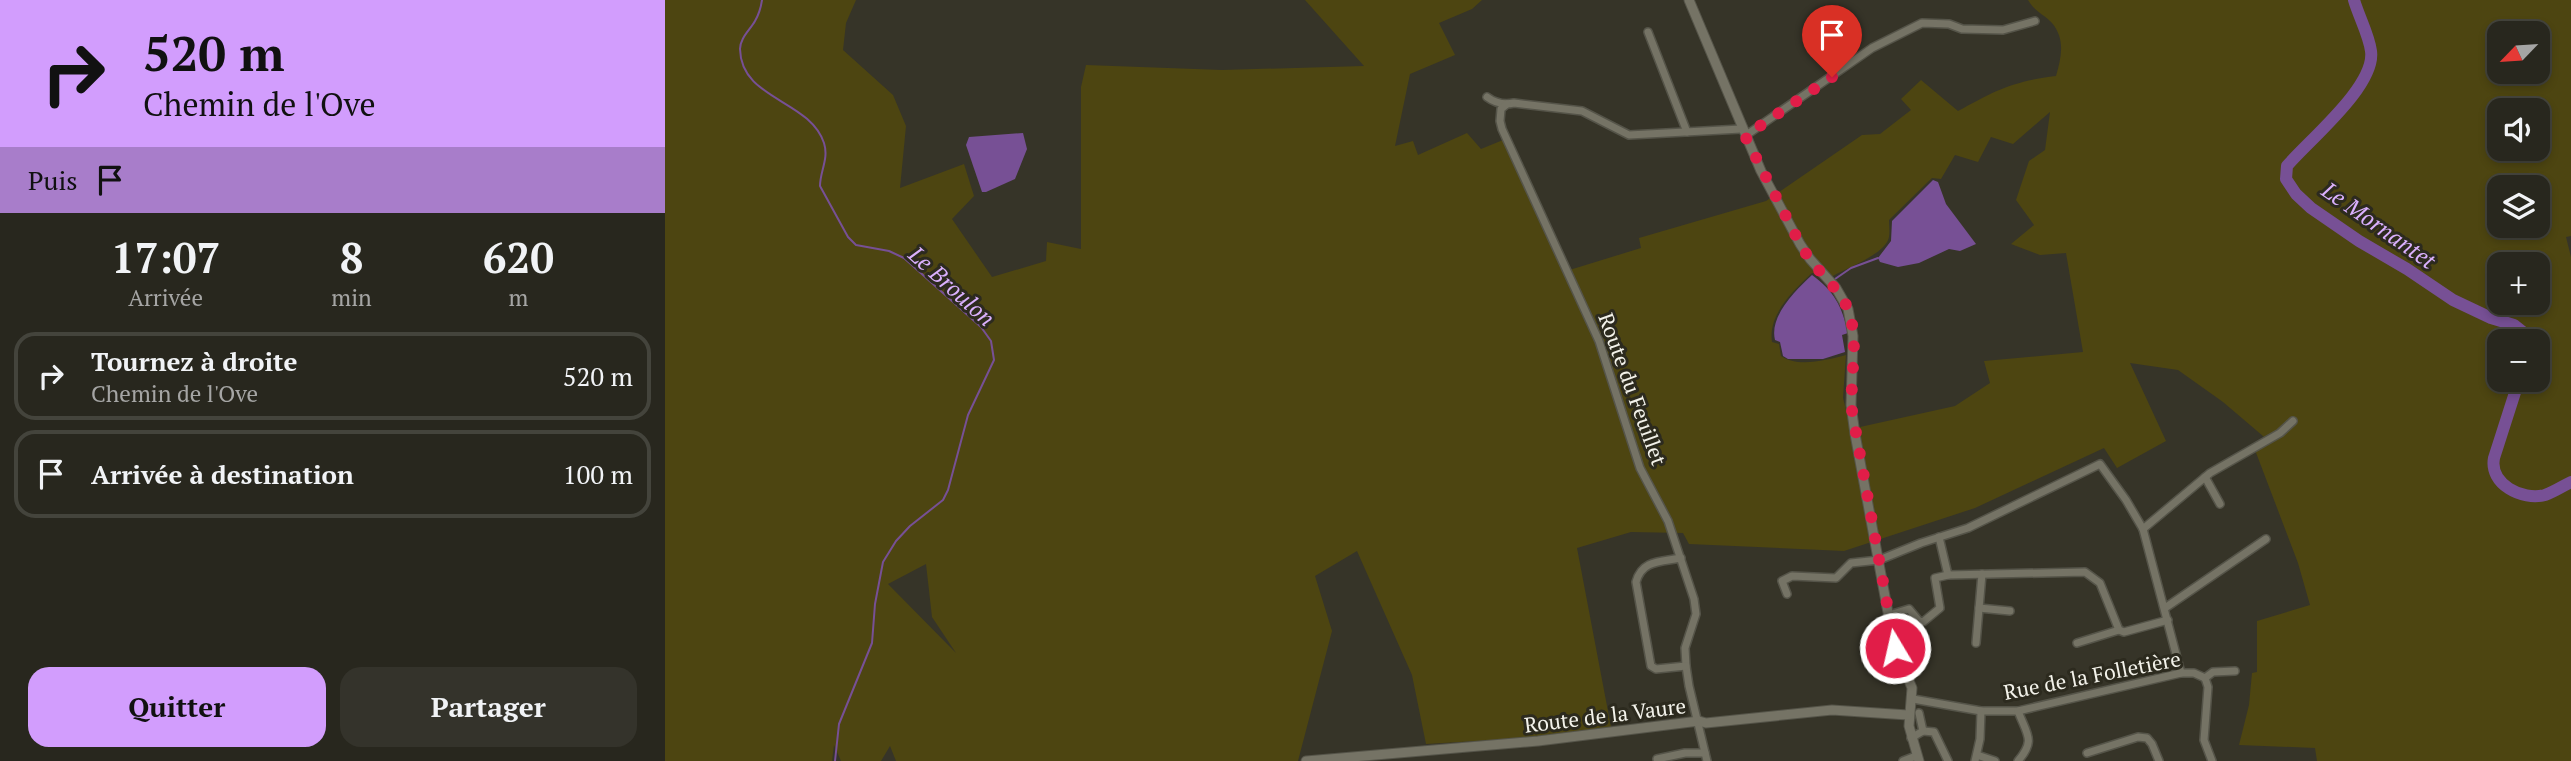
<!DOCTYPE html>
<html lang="fr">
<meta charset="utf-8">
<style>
body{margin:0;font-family:"PT Serif",serif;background:#34332b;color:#f1f3f6;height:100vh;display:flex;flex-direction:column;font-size:26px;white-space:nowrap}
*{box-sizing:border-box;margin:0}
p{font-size:23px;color:#a5a5a4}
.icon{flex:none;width:38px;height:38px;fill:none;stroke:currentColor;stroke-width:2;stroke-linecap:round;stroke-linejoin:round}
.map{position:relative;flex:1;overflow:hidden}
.side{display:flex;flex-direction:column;background:#28271e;width:665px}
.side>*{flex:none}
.guide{background:#d29dfd;color:#111;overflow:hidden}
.needle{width:46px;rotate:245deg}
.tools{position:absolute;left:1822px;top:21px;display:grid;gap:14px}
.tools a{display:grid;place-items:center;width:63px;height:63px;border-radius:14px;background:#28271e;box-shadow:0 4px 10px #0003,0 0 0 2px #44443c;font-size:35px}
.pin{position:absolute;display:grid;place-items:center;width:60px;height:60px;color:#fff;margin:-72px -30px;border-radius:50% 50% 50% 0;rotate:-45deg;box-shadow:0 0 7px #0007}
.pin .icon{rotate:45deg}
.me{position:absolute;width:77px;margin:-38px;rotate:351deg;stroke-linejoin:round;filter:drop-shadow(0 0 5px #0008)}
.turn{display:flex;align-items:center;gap:24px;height:147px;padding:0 28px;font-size:32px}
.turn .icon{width:91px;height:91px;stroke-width:2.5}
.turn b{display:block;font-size:49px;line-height:60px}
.then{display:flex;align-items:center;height:66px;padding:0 28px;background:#0003;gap:14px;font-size:26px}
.eta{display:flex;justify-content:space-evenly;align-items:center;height:119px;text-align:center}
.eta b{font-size:42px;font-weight:800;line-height:49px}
.action{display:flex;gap:14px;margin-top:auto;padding:14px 28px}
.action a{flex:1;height:80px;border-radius:21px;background:#d29dfd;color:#111;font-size:28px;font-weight:800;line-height:80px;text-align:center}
.action a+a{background:#34332b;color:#f1f3f6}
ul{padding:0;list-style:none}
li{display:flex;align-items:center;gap:21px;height:88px;margin:0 14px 10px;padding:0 14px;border:4px solid #44443c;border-radius:21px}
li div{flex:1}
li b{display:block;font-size:26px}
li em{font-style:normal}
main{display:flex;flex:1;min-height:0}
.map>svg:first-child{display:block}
.green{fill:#4d4511;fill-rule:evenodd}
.water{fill:#775095}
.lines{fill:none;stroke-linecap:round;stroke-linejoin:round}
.stream{stroke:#775095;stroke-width:2}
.river{stroke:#775095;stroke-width:12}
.minor-casing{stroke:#555449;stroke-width:10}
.tertiary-casing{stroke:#555449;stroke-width:11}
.minor{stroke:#757365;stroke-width:7}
.tertiary{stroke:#757365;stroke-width:9}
.route{stroke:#e11d48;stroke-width:12;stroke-dasharray:0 21.6}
.labels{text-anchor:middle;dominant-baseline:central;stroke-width:6;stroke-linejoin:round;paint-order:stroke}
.street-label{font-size:21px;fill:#f3f2ea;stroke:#2c2a1e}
.water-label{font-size:23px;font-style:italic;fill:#dab0fd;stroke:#2c2a1e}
</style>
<main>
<section class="side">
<div class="guide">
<div class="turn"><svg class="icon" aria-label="right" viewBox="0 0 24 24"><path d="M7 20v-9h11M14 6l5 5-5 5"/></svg><div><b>520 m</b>Chemin de l'Ove</div></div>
<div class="then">Puis<svg class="icon" aria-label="arrive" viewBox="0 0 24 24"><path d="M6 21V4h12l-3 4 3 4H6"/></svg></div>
</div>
<div class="eta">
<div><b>17:07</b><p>Arrivée</p></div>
<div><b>8</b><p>min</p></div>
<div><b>620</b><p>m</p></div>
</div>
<ul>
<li><svg class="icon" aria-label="right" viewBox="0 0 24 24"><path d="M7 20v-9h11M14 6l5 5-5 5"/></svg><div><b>Tournez à droite</b><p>Chemin de l'Ove</p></div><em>520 m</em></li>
<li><svg class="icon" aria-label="arrive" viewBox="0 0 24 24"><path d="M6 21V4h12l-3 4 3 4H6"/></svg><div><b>Arrivée à destination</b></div><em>100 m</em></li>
</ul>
<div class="action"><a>Quitter</a><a>Partager</a></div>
</section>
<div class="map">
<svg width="1906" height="761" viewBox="0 0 1906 761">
<rect width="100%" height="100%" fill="#363428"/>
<path class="green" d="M0 0H191L181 23 178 50 228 95 241 126 235 188 299 164 309 196 287 219 327 277 381 261 382 242 416 249V87L421 65 557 70 699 66 640 0H817L807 9 774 23 790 55 745 74 730 146 748 141 753 155 802 133 816 149 838 140 898 272 976 248 974 238 1101 201 1197 135 1215 134 1246 110 1236 99 1256 80 1293 111C1329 91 1348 81 1391 76 1396 58 1401 40 1387 23 1379 14 1370 12 1363 0H1906V236L1901 237 1906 257V761H1652L1650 748 1574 745 1584 705 1587 673 1592 672V621L1645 605 1633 563 1590 450 1605 442 1558 402 1513 370 1465 363 1501 441 1452 468 1439 448 1310 508 1179 551 1024 544 1018 533 966 532 912 548 946 727 894 736 761 744 747 675 692 551 650 576 667 631 633 761H231L225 746 216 761H176L169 745 167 761H0ZM1834 33H1872V72H1834ZM1834 110H1872V149H1834ZM1385 112 1380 150 1364 161 1351 200 1369 225 1346 244 1375 255 1401 253 1418 352 1319 361 1325 383 1290 406 1186 429 1178 398 1181 355C1161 360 1133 368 1116 356L1114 344 1107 342C1103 314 1128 291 1147 273L1168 276C1183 267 1221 254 1224 237 1225 232 1224 225 1224 220L1267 178 1276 179 1290 155 1313 162 1326 137 1348 144ZM1834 187H1872V226H1834ZM1834 264H1872V303H1834ZM1834 341H1872V380H1834ZM261 564 267 617 291 653 223 584Z"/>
<g class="water">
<path d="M358 133 362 149 350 179 321 192H317L301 145 304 137Z"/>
<path d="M1268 180 1273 182 1281 204 1311 244 1295 251 1284 249 1254 263 1233 267 1215 262 1213 258 1226 241 1227 221Z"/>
<path d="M1147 275C1169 291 1177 306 1183 333L1177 335 1180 352 1158 359H1123L1118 356 1115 342 1110 340C1104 316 1131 290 1147 275Z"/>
</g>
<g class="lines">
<g class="stream">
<path d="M97 0C96 7 94 14 90 21 85 30 75 38 75 49 76 100 144 99 159 143 164 159 155 171 155 186L183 237 191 245 224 251 239 258 316 327 326 341 329 360 303 415 283 490 278 500 245 526 231 541 218 562 210 604 207 643 174 724 170 761"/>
<path d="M1170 279 1186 268 1213 258"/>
</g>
<g class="river">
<path d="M1689 0C1694 17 1704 35 1706 51 1711 86 1644 140 1622 166L1621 179 1631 194 1646 208 1694 241 1742 269 1788 300 1826 318 1849 325 1859 333 1861 341"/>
<path d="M1854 380 1829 458C1824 484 1857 501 1880 495 1889 492 1898 486 1906 482"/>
</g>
<g class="minor-casing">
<g id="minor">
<path d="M983 32 1022 132"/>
<path d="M822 97C830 103 840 105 849 103L917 111 964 135 1076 129"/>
<path d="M842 104 836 109 835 121 837 129 934 341 975 468 1003 521 1029 599 1031 614 1020 648 1021 666 1024 686 1042 761"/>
<path d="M1080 136 1207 48 1257 23 1284 24 1297 29 1338 30 1370 21"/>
<path d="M1540 477 1555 504"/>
<path d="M1478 529 1545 473 1615 433 1628 421"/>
<path d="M1274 537 1283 575 1420 572 1435 583 1454 630 1459 632 1503 620"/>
<path d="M1016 558C995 562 977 560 971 582L986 666 991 669 1021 666"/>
<path d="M1122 594 1117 581 1127 576 1171 578 1186 563 1214 560 1256 543 1303 528 1435 464 1461 500 1478 529 1516 673"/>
<path d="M1314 608 1345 611"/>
<path d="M1500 608 1601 539"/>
<path d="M1224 615 1244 609 1254 621 1258 622 1275 608 1270 578 1283 575"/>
<path d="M1311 643 1317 574"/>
<path d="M1412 643 1454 630"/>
<path d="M1540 678 1543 687 1539 740 1547 761"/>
<path d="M1248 699 1316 711H1353L1516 673H1529L1540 678 1548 672 1570 671"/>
<path d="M1258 731 1269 732 1283 761"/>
<path d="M1246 738 1258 731 1254 713"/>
<path d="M1422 753 1473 737 1482 738 1487 744 1494 761"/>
<path d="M1312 755 1330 761"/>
<path d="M992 759 1020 753H1040"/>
<path d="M1238 761 1251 756"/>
<path d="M1310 761 1315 739 1316 711"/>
<path d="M1353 761C1371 740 1362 735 1353 711"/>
</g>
</g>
<g class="tertiary-casing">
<g id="tertiary">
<path d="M1024 0 1096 171 1135 244 1145 259 1171 288 1183 309 1188 336 1186 405 1190 434 1229 645 1247 688 1244 726 1254 761"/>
<path d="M641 761 873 741 1034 721 1041 723 1167 710 1243 715"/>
</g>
</g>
<use href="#minor" class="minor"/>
<use href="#tertiary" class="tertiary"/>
</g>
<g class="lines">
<path class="route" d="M1167 77 1080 136 1135 244 1145 260 1179 299 1187 323 1189 348 1186 405 1230 648"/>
</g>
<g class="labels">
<g class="street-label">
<text transform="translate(968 389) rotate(70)">Route du Feuillet</text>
<text transform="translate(1427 675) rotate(-11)">Rue de la Folletière</text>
<text transform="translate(940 715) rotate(-7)">Route de la Vaure</text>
</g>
<g class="water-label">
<text transform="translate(1714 225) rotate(35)">Le Mornantet</text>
<text transform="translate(287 286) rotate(42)">Le Broulon</text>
</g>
</g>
</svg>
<div class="tools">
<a><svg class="needle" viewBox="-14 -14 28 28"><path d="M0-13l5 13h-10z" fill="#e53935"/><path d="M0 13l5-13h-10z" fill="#a5a5a4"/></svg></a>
<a><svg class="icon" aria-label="sound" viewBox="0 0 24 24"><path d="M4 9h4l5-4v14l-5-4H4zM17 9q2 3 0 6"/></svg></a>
<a><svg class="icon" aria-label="layers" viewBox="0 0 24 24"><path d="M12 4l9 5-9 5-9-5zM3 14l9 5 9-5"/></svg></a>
<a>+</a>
<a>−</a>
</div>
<div class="pin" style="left:1167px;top:77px;background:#d93025"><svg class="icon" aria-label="arrive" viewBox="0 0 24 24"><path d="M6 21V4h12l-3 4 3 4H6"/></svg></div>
<svg class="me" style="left:1230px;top:648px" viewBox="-20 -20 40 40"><circle r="17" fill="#e11d48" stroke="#fff" stroke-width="3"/><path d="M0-11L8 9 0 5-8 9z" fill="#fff"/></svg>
</div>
</main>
